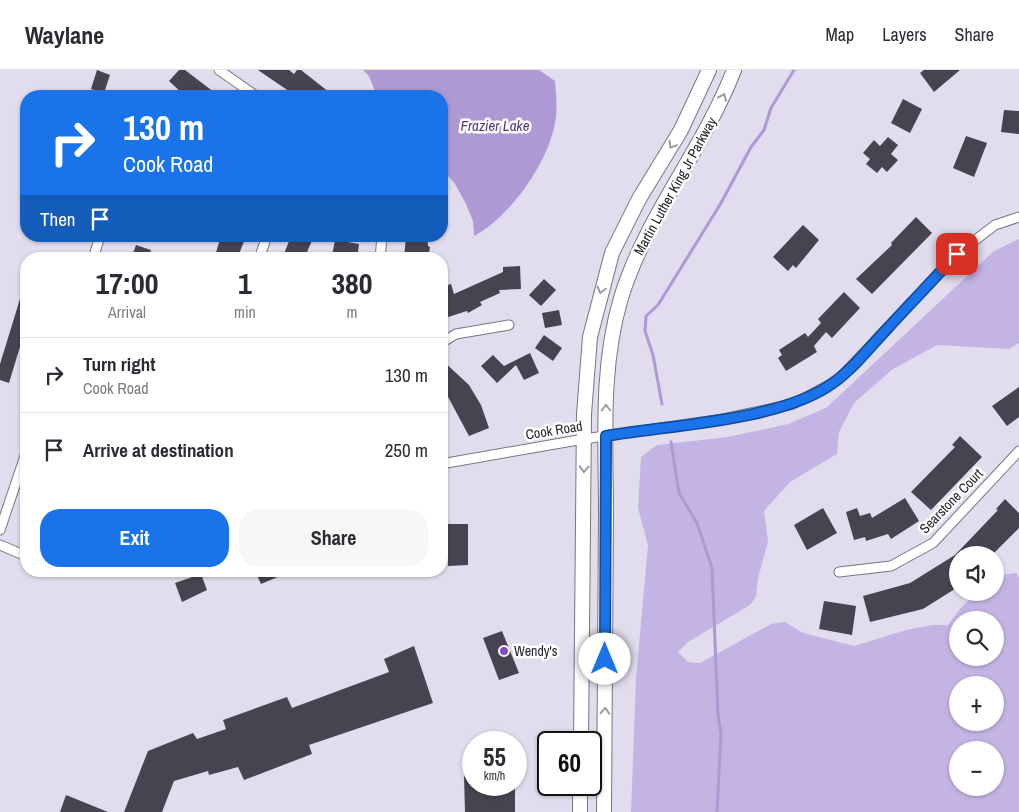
<!DOCTYPE html>
<meta charset="utf-8">
<style>
body{margin:0;font-family:"Archivo Narrow",sans-serif;background:#f7f7f7;color:#2b2b33;height:100vh;display:flex;flex-direction:column;font-size:19px;white-space:nowrap}
*{box-sizing:border-box;margin:0}
p{font-size:16px;color:#7c7c81}
.icon{flex:none;width:28px;height:28px;fill:none;stroke:currentColor;stroke-width:2;stroke-linecap:round;stroke-linejoin:round}
.map{position:relative;flex:1;overflow:hidden}
.drawer{position:absolute;left:20px;top:182px;width:428px;height:325px;display:flex;flex-direction:column;background:#fff;border-radius:20px;box-shadow:0 1px 4px #0004}
.drawer>*{flex:none}
.hud{position:absolute;left:20px;top:20px;width:428px;height:152px;border-radius:20px;box-shadow:0 1px 4px #0004;background:#1a73e8;color:#fff;overflow:hidden}
.controls{position:absolute;left:949px;top:476px;display:grid;gap:10px}
.controls a{display:grid;place-items:center;width:55px;height:55px;border-radius:50%;background:#fff;box-shadow:0 1px 4px #0004;font-size:25px}
.speed{position:absolute;left:462px;top:661px;display:flex;gap:10px;font-size:25px;font-weight:700;text-align:center}
.speed>*{display:grid;place-content:center;width:65px;height:65px;border-radius:50%;background:#fff;box-shadow:0 1px 4px #0004;line-height:1}
.speed small{font-size:12px;font-weight:400}
.speed .limit{border:2px solid #111;border-radius:8px;background:#fff;color:#111}
.pin{position:absolute;display:grid;place-items:center;width:42px;height:42px;color:#fff;margin:-21px;border-radius:10px;box-shadow:0 2px 8px #0006}
.me{position:absolute;width:55px;margin:-28px;rotate:0deg;stroke-linejoin:round;filter:drop-shadow(0 0 4px #0008)}
.turn{display:flex;align-items:center;gap:18px;height:105px;padding:0 20px;font-size:22px}
.turn .icon{width:65px;height:65px;stroke-width:2.5}
.turn b{display:block;font-size:35px;line-height:42px}
.then{display:flex;align-items:center;height:48px;padding:0 20px;background:#0003;gap:10px;font-size:19px}
.eta{display:flex;justify-content:space-evenly;align-items:center;height:85px;text-align:center}
.eta b{font-size:30px;font-weight:800;line-height:35px}
.button{display:flex;gap:10px;margin-top:auto;padding:10px 20px}
.button a{flex:1;height:58px;border-radius:20px;background:#1a73e8;color:#fff;font-size:20px;font-weight:800;line-height:58px;text-align:center}
.button a+a{background:#f7f7f7;color:#2b2b33}
ul{padding:0;list-style:none}
li{display:flex;align-items:center;gap:15px;height:75px;padding:0 20px;border-top:1px solid #e1e1e2}
li div{flex:1}
li b{display:block;font-size:19px}
li em{font-style:normal}
header{display:flex;align-items:center;gap:30px;box-sizing:border-box;height:70px;padding:0 25px;background:#fff;border-bottom:1px solid #e1e1e2}
header strong{font-size:24px}
nav{display:flex;gap:28px;margin-inline-start:auto;font-size:18px}
.map>svg:first-child{display:block}
.green{fill:#c4b4e3;fill-rule:evenodd}
.water{fill:#ae99d5}
.lines{fill:none;stroke-linecap:round;stroke-linejoin:round}
.stream{stroke:#ae99d5;stroke-width:3}
.building{fill:#484351}
.minor-casing{stroke:#797484;stroke-width:11}
.primary-casing{stroke:#797484;stroke-width:16}
.minor{stroke:#fff;stroke-width:9}
.primary{stroke:#fff;stroke-width:14}
.oneway{stroke:#9d9ca0}
.route-casing{stroke:#114b97;stroke-width:12}
.route{stroke:#1a73e8;stroke-width:9}
.poi-dot{fill:#804cc4;stroke:#fff;stroke-width:2}
.labels{text-anchor:middle;dominant-baseline:central;stroke-width:5;stroke-linejoin:round;paint-order:stroke}
.street-label{font-size:14px;fill:#26242b;stroke:#fff}
.poi-label{font-size:14px;fill:#26242b;stroke:#fff;text-anchor:start}
.water-label{font-size:15px;font-style:italic;fill:#553780;stroke:#fff}
</style>
<header>
<strong>Waylane</strong>
<nav><a>Map</a><a>Layers</a><a>Share</a></nav>
</header>
<div class="map">
<svg width="1019" height="742" viewBox="0 0 1019 742">
<rect width="100%" height="100%" fill="#e2ddee"/>
<path class="green" d="M1019 169V273L1009 279 937 275 893 299 854 333 839 362 837 384 790 412 764 441 768 472 758 508 756 527 750 535 688 572 678 582 688 592 700 593 771 554 785 552 803 563 854 576 906 560 932 555H948C961 537 971 522 995 522V511L1002 505 1016 503 1019 507V742H631L636 608 648 475 638 438 641 387 657 375 728 367 788 354 826 338 994 181ZM958 550H995V588H958ZM958 615H995V652H958ZM958 680H995V718H958Z"/>
<path class="water" d="M363 0H539L555 11C556 25 558 39 555 53 548 93 510 147 474 166L473 151 466 134 455 114 441 97V26H377L369 6Z"/>
<g class="lines">
<g class="stream">
<path d="M662 334 653 285 645 261 646 246 658 235 721 133 751 77 764 60 771 38 794 0"/>
<path d="M671 372 679 423 697 453 712 498 718 645 721 664 717 742"/>
</g>
</g>
<g class="building">
<path d="M97 0 110 5 104 23 91 19Z"/>
<path d="M179 0H185L219 26H185L169 11Z"/>
<path d="M258 0H289L294 4 297 0H301L334 26H296Z"/>
<path d="M924 0H960L934 22 920 3Z"/>
<path d="M903 29 922 39 910 63 891 53Z"/>
<path d="M1004 40 1019 41V64L1001 62Z"/>
<path d="M966 66 987 73 974 107 953 98Z"/>
<path d="M888 67 898 75 891 84 898 90 887 102 882 97 877 103 866 94 870 89 863 83 874 70 880 76Z"/>
<path d="M916 147 932 163 872 224 856 209 892 175 891 173Z"/>
<path d="M803 155 819 170 796 198 793 195 788 201 773 187Z"/>
<path d="M221 166H239L245 169 237 189H214Z"/>
<path d="M291 166H314L304 189H282Z"/>
<path d="M406 166H427L428 176 430 177 428 189H404Z"/>
<path d="M335 170 359 174 357 189 332 186Z"/>
<path d="M136 175 151 180 148 189H131Z"/>
<path d="M520 196 521 219 499 220 500 223 480 232 482 235 468 243 467 241 445 248 441 237V217L451 214 454 224 503 202V197Z"/>
<path d="M544 209 556 220 541 236 529 225Z"/>
<path d="M24 216H26V257L9 313 0 310V294Z"/>
<path d="M844 222 860 238 832 268 826 262 814 276 817 282 786 301 778 288 782 285 779 280 805 263 808 267 821 253 818 249Z"/>
<path d="M559 240 562 255 545 258 542 243Z"/>
<path d="M544 265 562 278 553 291 535 278Z"/>
<path d="M530 283 539 303 524 310 516 295 497 313 481 296 493 285 504 296Z"/>
<path d="M441 289 469 315 481 335 489 358 469 366 447 325 441 319Z"/>
<path d="M1019 317V347L1007 356 992 336Z"/>
<path d="M960 366 982 387 931 440 911 422 955 377 952 375Z"/>
<path d="M905 428 919 451 891 469 888 464 866 471 865 467 854 470 846 442 857 438 860 446 870 443 872 448Z"/>
<path d="M1005 429 1019 443V458L992 485H958V517L923 539 870 552 863 526 910 513 955 485 998 440 996 439Z"/>
<path d="M823 438 837 463 807 480 794 455Z"/>
<path d="M447 454H468V495L448 496Z"/>
<path d="M255 501H292L261 514Z"/>
<path d="M201 504 207 520 182 532 175 513Z"/>
<path d="M824 531 856 536 852 565 819 559Z"/>
<path d="M502 561 519 603 499 610 483 568Z"/>
<path d="M414 576 433 633 309 675 312 684 244 710 238 697 209 705 208 701 174 711 162 742H124L148 681 193 663 197 669 226 659 223 650 287 627 292 638 389 602 384 589Z"/>
<path d="M464 705H474V715H515V742H465Z"/>
<path d="M66 725 108 742H60Z"/>
</g>
<g class="lines">
<g class="minor-casing">
<g id="minor">
<path d="M219 0 256 26"/>
<path d="M93 189 100 166"/>
<path d="M259 189 267 166"/>
<path d="M380 189 382 166"/>
<path d="M441 273 456 264 509 255"/>
<path d="M441 383 444 393"/>
<path d="M441 394 584 369 723 349 793 334 838 310 957 184 995 155 1019 147"/>
<path d="M0 460 26 383"/>
<path d="M0 475 26 486"/>
<path d="M839 502 891 496 933 473 1019 381"/>
</g>
</g>
<g class="primary-casing">
<g id="primary">
<path d="M581 672 584 344 590 267 612 183 639 129 681 60 709 0"/>
<path d="M580 742V715"/>
<path d="M604 742C605 643 605 543 606 444 606 372 600 298 621 228 646 146 703 80 734 0"/>
</g>
</g>
<use href="#minor" class="minor"/>
<use href="#primary" class="primary"/>
</g>
<defs><path id="oneway-chevron" d="M-2-3.5L2.5 0L-2 3.5" fill="none" stroke-width="1.6" stroke-linecap="round" stroke-linejoin="round" transform="scale(1.25)"/></defs>
<g class="oneway">
<use href="#oneway-chevron" transform="translate(723 27) rotate(-66)"/>
<use href="#oneway-chevron" transform="translate(672 75) rotate(121)"/>
<use href="#oneway-chevron" transform="translate(601 220) rotate(105)"/>
<use href="#oneway-chevron" transform="translate(606 338) rotate(-90)"/>
<use href="#oneway-chevron" transform="translate(584 399) rotate(91)"/>
<use href="#oneway-chevron" transform="translate(605 641) rotate(-89)"/>
</g>
<g class="lines">
<g class="route-casing">
<path id="route" d="M605 589 606 366C670 355 774 351 827 317 851 302 868 279 887 259 910 234 934 209 957 184"/>
</g>
<use href="#route" class="route"/>
</g>
<circle class="poi-dot" cx="504" cy="581" r="5"/>
<g class="labels">
<g class="street-label">
<text transform="translate(675 116) rotate(-61)">Martin Luther King Jr Parkway</text>
<text transform="translate(554 360) rotate(-9)">Cook Road</text>
<text transform="translate(951 431) rotate(-46)">Searstone Court</text>
</g>
<g class="poi-label">
<text x="514" y="581">Wendy's</text>
</g>
<g class="water-label">
<text x="495" y="55">Frazier Lake</text>
</g>
</g>
</svg>
<div class="controls">
<a><svg class="icon" aria-label="sound" viewBox="0 0 24 24"><path d="M4 9h4l5-4v14l-5-4H4zM17 9q2 3 0 6"/></svg></a>
<a><svg class="icon" aria-label="search" viewBox="0 0 24 24"><circle cx="10" cy="10" r="6"/><path d="M15 15l6 6"/></svg></a>
<a>+</a>
<a>−</a>
</div>
<div class="speed"><div>55<small>km/h</small></div><div class="limit">60</div></div>
<div class="pin" style="left:957px;top:184px;background:#d93025"><svg class="icon" aria-label="arrive" viewBox="0 0 24 24"><path d="M6 21V4h12l-3 4 3 4H6"/></svg></div>
<svg class="me" style="left:605px;top:589px" viewBox="-20 -20 40 40"><circle r="19" fill="#fff"/><path d="M0-13L10 11 0 6-10 11z" fill="#1a73e8"/></svg>
<div class="hud">
<div class="turn"><svg class="icon" aria-label="right" viewBox="0 0 24 24"><path d="M7 20v-9h11M14 6l5 5-5 5"/></svg><div><b>130 m</b>Cook Road</div></div>
<div class="then">Then<svg class="icon" aria-label="arrive" viewBox="0 0 24 24"><path d="M6 21V4h12l-3 4 3 4H6"/></svg></div>
</div>
<section class="drawer">
<div class="eta">
<div><b>17:00</b><p>Arrival</p></div>
<div><b>1</b><p>min</p></div>
<div><b>380</b><p>m</p></div>
</div>
<ul>
<li><svg class="icon" aria-label="right" viewBox="0 0 24 24"><path d="M7 20v-9h11M14 6l5 5-5 5"/></svg><div><b>Turn right</b><p>Cook Road</p></div><em>130 m</em></li>
<li><svg class="icon" aria-label="arrive" viewBox="0 0 24 24"><path d="M6 21V4h12l-3 4 3 4H6"/></svg><div><b>Arrive at destination</b></div><em>250 m</em></li>
</ul>
<div class="button"><a>Exit</a><a>Share</a></div>
</section>
</div>
